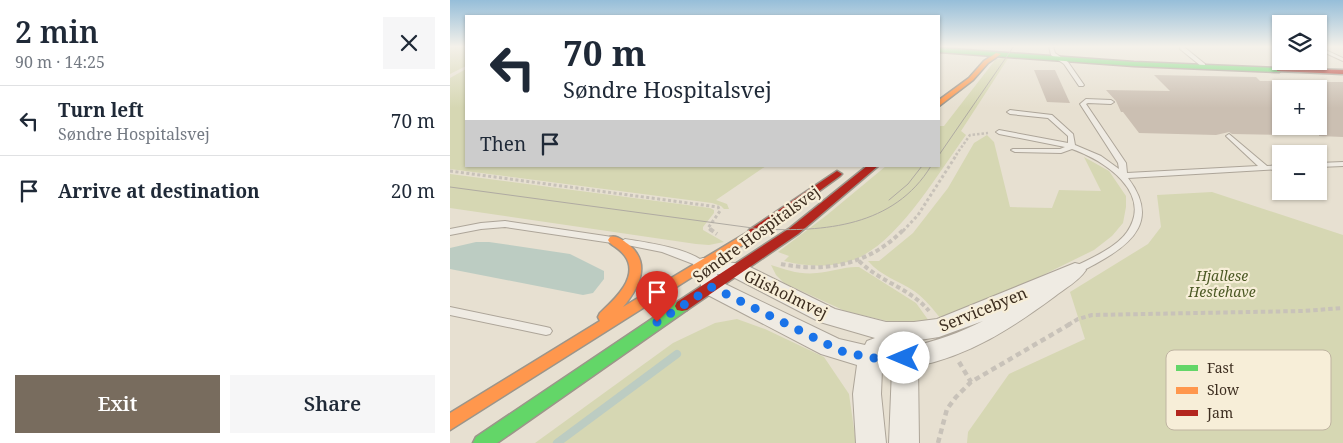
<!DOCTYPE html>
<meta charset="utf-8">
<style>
body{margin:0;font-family:"Noto Serif",serif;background:#f6f6f7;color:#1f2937;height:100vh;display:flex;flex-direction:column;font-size:19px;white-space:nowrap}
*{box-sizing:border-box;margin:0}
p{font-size:16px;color:#747a83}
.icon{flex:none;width:28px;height:28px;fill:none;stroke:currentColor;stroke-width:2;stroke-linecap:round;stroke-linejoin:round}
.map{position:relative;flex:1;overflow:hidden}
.sheet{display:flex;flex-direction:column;background:#fff;width:450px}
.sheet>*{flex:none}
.hud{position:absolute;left:15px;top:15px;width:475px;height:152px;border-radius:0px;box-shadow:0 1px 4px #0004;background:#fff;color:#1f2937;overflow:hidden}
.controls{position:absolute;left:822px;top:15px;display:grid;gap:10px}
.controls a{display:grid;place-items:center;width:55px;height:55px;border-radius:0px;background:#fff;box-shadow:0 1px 4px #0004;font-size:25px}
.pin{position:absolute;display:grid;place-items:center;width:42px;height:42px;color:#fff;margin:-51px -21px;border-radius:50% 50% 50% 0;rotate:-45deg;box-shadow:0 0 5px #0007}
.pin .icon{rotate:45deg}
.me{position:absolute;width:55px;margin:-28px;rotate:270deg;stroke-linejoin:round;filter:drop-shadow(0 0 4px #0008)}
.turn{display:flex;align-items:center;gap:18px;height:105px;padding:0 15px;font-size:22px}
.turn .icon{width:65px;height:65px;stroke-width:2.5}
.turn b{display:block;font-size:35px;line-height:42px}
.then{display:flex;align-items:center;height:48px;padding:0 15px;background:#0003;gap:10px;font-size:19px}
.round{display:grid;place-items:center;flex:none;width:52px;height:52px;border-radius:0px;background:#f6f6f7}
.head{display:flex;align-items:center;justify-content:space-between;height:85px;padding:0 15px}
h1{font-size:30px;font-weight:600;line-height:38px}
.primary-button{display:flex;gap:10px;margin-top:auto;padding:10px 15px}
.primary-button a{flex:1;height:58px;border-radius:0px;background:#786c5e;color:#fff;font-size:20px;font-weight:600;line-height:58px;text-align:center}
.primary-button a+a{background:#f6f6f7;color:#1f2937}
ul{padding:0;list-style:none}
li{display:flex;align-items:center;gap:15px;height:70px;padding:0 15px;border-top:1px solid #e0e1e3}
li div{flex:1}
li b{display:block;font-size:19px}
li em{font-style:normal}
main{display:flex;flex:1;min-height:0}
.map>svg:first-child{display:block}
.green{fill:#d6d7b3}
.water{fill:#bcccc2}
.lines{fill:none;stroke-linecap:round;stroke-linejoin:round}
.stream{stroke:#bcccc2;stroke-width:8}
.building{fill:#cbbfb2}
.lane-casing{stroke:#ada599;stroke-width:2}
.street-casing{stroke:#ada599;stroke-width:2}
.fast-casing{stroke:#9c958a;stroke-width:3}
.slow-casing{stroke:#9c958a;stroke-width:3}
.jam-casing{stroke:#9c958a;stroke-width:3}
.path-far3{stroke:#c8c2b9;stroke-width:2.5;stroke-dasharray:2.5 2;stroke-linecap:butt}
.path-far2{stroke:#c8c2b9;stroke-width:3;stroke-dasharray:3 2.5;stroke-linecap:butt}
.path-far1{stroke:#c8c2b9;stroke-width:4;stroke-dasharray:4.5 3;stroke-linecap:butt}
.path{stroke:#c8c2b9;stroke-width:4.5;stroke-dasharray:5.5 4;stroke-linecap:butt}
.lane{fill:#efebe3;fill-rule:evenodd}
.street{fill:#efebe3;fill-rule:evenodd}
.fast{fill:#63d668;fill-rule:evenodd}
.slow{fill:#ff974d;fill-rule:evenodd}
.jam{fill:#b3261e;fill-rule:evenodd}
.tram{stroke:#afaaa2;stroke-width:1}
.route{stroke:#1a73e8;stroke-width:9;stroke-dasharray:0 16.2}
.labels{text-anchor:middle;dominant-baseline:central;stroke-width:4.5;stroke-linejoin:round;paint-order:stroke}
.park-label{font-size:14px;font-style:italic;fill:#4d5a26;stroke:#f7eed8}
.near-street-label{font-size:16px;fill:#3d2e20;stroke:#f7eed8}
.key{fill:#f7eed8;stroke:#bfb4a1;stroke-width:1}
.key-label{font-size:14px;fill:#3d2e20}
</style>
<main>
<section class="sheet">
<div class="head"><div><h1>2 min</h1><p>90 m · 14:25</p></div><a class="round"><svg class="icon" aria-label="close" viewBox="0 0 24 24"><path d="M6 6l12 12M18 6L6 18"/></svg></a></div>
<ul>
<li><svg class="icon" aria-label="left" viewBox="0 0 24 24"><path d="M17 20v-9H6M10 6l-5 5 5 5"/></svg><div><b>Turn left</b><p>Søndre Hospitalsvej</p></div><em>70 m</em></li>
<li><svg class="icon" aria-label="arrive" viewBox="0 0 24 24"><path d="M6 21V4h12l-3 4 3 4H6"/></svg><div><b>Arrive at destination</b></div><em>20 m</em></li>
</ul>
<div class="primary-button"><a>Exit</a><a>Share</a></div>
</section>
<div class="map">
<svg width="893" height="443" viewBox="0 0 893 443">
<rect width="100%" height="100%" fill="#e7e0d1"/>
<g class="green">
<path d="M0 46H16V66L0 74Z"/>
<path d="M559 57 511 131 516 135C488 173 450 240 406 259 384 268 357 267 334 261L339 256 328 252 377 215 436 166H489V126H494L546 59Z"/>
<path d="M16 69V166H316L266 200 277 204 279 209H274L271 206 262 203 0 169V78Z"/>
<path d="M537 135 544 142 560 207 602 208 609 190 651 191 634 157 659 171 676 196V207L673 223 662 236 644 250 524 309 491 319C483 309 475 299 464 291 448 280 432 277 418 261H429L463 233 498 188 524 143Z"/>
<path d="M0 174 260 208 264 210V213L253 227V230L274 242 259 245 246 244 0 208Z"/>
<path d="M762 192 893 235V443H517L518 432 559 374 635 339 620 292 698 244 711 227 707 195Z"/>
<path d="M321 265C336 270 351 275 367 273 380 272 396 266 409 267L466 303 479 321H437L395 311 334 283 326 275Z"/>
<path d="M287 319 315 329 374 357 399 394 406 443H85L223 343 265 323Z"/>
</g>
<path class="water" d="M26 242H39L120 254 154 271V279L143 293 133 295 0 269V248Z"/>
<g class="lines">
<path class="stream" d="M107 443 227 354"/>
</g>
<g class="building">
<path d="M584 70H605L620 103 597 102Z"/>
<path d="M704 75 806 77 810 81H831V135L782 134 779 132 766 135 689 133 673 112H671L666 101 656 90 720 91Z"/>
<path d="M869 82H893V137L869 136Z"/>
</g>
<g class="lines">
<g class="lane-casing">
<g id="lane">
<path d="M599 46H603L605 53 618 62 634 85 633 86H629L614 64 601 55Z"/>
<path d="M730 47H734L755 64V66H751L730 49Z"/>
<path d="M869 47 893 58V61L869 50Z"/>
<path d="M636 99 661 100 664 102 661 104 638 103 636 104 676 163 677 173 808 166 777 137 776 136 779 134 817 166 831 165V169L678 178C709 219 684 243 647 263 639 267 630 274 621 272L620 270 621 268C638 260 666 248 677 232 704 193 654 160 622 149L611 153 565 152 561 150 563 149H610L615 147 549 134 546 132 549 130 618 143V136L598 118 560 114 557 112 560 110 602 115 623 134 625 145 651 156 669 169 668 163 630 104Z"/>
<path d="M893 162V166L869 167V163Z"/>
<path d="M55 221 162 237 167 240 162 243 55 227 31 229 0 235V229L31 223Z"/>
<path d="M175 239C195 242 243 249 256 264L254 266 251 267 212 252 172 244 170 242Z"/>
<path d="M0 307 96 327 100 328 102 331 100 334 96 335 0 315Z"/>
</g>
</g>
<g class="street-casing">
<path id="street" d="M253 258 296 265 385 309 436 322H464L487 319 625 263 633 265 636 270C629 281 614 289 604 297 562 328 520 355 468 366L469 443H439L442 369H432L431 394 436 443H406L403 394 407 365 371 354 254 293 243 265 246 260ZM267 274 283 277 370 322 425 338 417 341 415 345 389 339 271 282ZM533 321C509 333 487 341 460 347L457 342 489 337Z"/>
</g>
<g class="fast-casing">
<g id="fast">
<path d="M489 48 684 62 829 68 832 70 829 72 684 66 489 52Z"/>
<path d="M232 301 237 302 239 306 237 310 47 443H23L26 437 227 302Z"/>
</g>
</g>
<g class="slow-casing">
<g id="slow">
<path d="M546 53 551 54 538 63 523 80 489 106V100L519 78 534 61Z"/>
<path d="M303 229 309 233 307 236 0 430V413L150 321 148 317 150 313C164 300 190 277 175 256 171 250 165 247 160 243L158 240 160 237C167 235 172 240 178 244 202 263 189 288 173 307Z"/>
</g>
</g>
<g class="jam-casing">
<g id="jam">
<path d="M829 68 893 70V74L827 71V69Z"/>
<path d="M417 166H428L348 234 237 310 232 311 227 310 225 306 227 302 340 228Z"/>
<path d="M387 171 392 174 390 176 307 236H299L297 233 299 230Z"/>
</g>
</g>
<path class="path-far3" d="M506 155 520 135 538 133"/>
<g class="path-far2">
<path d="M0 171 268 207 270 211 258 228 262 231"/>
<path d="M453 231 468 215 507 154"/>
</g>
<g class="path-far1">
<path d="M260 229 267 234"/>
<path d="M409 261C430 282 460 288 479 311"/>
<path d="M331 264C376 273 421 264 454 229"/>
<path d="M618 325 628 319 642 315 853 311 893 308"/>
</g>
<g class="path">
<path d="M509 362 521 382"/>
<path d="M488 443 497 409 506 397 521 382 620 324"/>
</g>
<use href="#lane" class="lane"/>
<use href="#street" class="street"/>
<use href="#fast" class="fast"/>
<use href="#slow" class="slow"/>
<use href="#jam" class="jam"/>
<g class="tram">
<path d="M489 155 564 46"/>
<path d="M0 187 310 229C374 232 444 227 481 166"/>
<path d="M439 200 458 184 472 166"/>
</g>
</g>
<linearGradient id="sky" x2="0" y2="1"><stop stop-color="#96bed9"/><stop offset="0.43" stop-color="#f4f1ea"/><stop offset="1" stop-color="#f4f1ea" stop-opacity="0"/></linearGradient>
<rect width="893" height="108" fill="url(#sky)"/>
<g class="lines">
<path class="route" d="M207 322 262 287 391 351 421 358H454"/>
</g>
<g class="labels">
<g class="park-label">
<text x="772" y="275">Hjallese<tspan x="772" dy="16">Hestehave</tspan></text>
</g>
<g class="near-street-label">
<text transform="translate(306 234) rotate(-36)">Søndre Hospitalsvej</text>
<text transform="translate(336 294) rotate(26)">Glisholmvej</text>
<text transform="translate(533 309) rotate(-22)">Servicebyen</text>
</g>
</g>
<rect x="716" y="350" width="165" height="80" rx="8" class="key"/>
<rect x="726" y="365" width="22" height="6" fill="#63d668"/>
<rect x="726" y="387" width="22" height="7" fill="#ff974d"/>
<rect x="726" y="410" width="22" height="6" fill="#b3261e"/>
<g class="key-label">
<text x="757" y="373">Fast</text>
<text x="757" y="395">Slow</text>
<text x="757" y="418">Jam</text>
</g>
</svg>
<div class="controls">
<a><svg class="icon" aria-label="layers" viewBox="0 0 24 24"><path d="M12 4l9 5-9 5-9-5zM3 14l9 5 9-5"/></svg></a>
<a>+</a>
<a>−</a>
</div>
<div class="pin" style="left:207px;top:322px;background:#d93025"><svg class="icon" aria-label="arrive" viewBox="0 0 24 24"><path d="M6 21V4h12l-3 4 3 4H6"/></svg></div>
<svg class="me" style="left:454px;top:358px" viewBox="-20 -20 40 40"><circle r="19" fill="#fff"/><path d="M0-13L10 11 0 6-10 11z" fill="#1a73e8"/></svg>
<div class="hud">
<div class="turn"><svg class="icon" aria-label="left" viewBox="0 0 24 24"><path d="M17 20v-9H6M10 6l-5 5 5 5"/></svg><div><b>70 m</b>Søndre Hospitalsvej</div></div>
<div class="then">Then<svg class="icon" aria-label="arrive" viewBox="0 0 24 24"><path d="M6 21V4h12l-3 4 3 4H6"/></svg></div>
</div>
</div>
</main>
